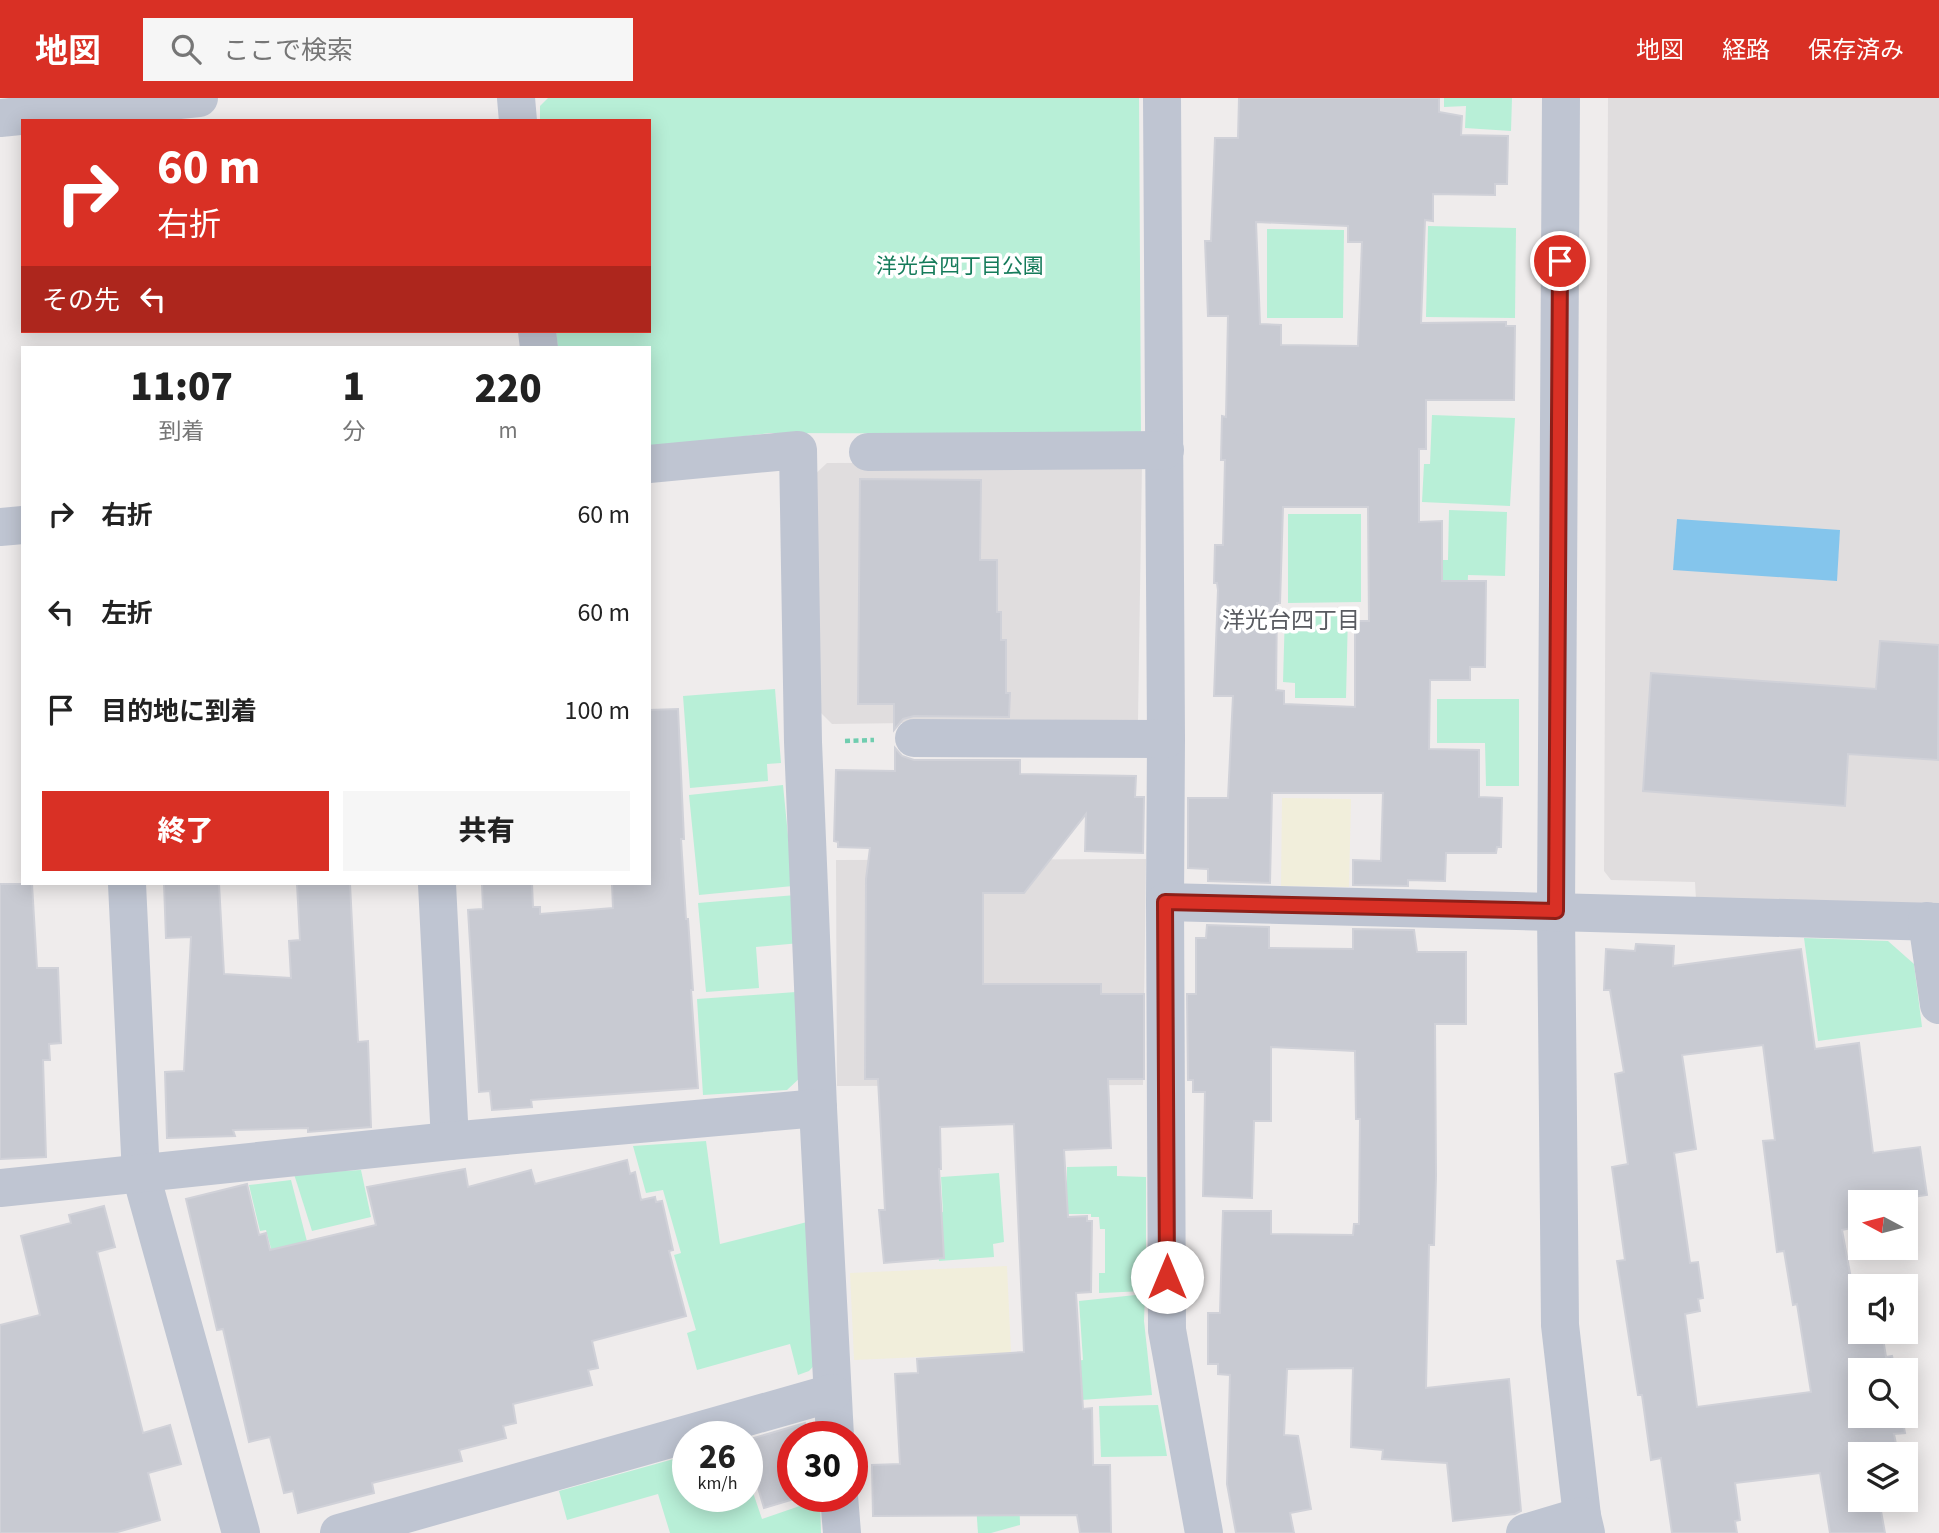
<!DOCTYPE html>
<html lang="ja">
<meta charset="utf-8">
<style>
body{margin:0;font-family:"Source Sans 3","Noto Sans JP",sans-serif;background:#f6f6f6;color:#222;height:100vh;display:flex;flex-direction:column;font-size:26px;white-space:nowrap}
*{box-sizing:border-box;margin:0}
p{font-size:23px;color:#767676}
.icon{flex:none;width:38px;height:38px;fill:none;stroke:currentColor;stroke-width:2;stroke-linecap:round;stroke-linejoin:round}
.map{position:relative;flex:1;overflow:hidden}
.details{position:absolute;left:21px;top:248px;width:630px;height:539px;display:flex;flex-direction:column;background:#fff;border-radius:0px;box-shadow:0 4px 18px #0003}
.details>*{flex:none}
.hud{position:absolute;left:21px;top:21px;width:630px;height:214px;border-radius:0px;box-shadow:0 4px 18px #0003;background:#d93025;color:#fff;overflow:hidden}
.needle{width:46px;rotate:277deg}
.fabs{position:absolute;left:1848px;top:1092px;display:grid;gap:14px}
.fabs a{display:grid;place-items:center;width:70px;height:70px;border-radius:0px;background:#fff;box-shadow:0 4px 18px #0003;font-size:35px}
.speed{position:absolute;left:672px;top:1323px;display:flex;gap:14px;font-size:35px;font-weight:700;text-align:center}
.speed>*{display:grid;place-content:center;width:91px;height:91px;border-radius:50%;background:#fff;box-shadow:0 4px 18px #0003;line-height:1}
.speed small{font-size:18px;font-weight:400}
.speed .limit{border:10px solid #d22;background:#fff;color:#111}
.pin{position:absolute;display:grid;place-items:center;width:60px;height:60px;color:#fff;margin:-30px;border:4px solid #fff;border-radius:50%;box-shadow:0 2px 7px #0007}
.me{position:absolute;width:77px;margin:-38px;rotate:0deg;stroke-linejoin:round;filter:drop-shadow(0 0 5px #0008)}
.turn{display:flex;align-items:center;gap:24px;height:147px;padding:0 21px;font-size:32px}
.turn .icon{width:91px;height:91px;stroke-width:2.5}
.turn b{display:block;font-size:49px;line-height:60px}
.then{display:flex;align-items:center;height:66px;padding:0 21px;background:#0003;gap:14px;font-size:26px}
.eta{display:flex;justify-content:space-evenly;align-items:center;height:119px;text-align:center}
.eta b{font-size:42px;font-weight:800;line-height:49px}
.action{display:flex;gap:14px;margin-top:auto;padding:14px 21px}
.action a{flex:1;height:80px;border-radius:0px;background:#d93025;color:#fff;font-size:28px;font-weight:800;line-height:80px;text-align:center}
.action a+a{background:#f6f6f6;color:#222}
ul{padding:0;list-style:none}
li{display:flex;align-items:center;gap:21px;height:98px;padding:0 21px}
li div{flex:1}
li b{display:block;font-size:26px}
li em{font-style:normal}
header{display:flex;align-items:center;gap:42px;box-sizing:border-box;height:98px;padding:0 35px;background:#d93025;color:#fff}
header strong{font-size:33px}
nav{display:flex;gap:38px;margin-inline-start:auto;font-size:24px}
.search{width:490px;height:63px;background:#f6f6f6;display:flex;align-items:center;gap:18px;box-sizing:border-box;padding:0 24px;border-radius:0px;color:#767676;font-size:26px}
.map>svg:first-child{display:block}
.education{fill:#e0ddde}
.green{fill:#b8efd7}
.sand{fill:#f1eedb}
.water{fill:#84c5ec}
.building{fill:#c8cad2;stroke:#d0d1d8;stroke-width:2;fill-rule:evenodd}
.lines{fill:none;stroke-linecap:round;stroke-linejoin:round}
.path{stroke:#70cdaf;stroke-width:4.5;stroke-dasharray:5 3.5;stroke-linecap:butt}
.minor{stroke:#bfc5d2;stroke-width:38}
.route-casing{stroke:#8d1f18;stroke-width:18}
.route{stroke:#d93025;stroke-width:12}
.labels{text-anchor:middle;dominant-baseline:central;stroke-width:7;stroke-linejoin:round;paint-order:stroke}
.park-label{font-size:21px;fill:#157b5a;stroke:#fff}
.neighbourhood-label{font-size:23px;fill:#595b61;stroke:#fff}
</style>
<header>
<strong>地図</strong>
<div class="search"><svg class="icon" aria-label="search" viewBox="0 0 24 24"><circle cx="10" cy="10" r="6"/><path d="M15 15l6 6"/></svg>ここで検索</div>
<nav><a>地図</a><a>経路</a><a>保存済み</a></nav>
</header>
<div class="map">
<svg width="1939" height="1435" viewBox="0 0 1939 1435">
<rect width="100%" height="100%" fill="#efecec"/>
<g class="education">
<path d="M1608 0H1939V807L1696 802 1695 784 1611 782 1604 773Z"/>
<path d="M1142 364 1138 622 832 626 820 614 811 380 827 365Z"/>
<path d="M1146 761 1143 987 837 988 836 762Z"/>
</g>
<g class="green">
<path d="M548 0H1139L1141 336 770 335 649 350V250H558L556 233H649V23H540V8Z"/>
<path d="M1444 0H1512L1511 33 1465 30 1466 8 1444 9Z"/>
<path d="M1428 128 1516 130 1515 220 1426 219Z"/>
<path d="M1267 131 1344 132 1343 220H1267Z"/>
<path d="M1432 317 1515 320 1510 408 1422 404 1424 366H1430Z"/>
<path d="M1449 412 1507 414 1505 478 1468 477 1467 504 1426 503 1429 462H1448Z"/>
<path d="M1288 416H1361V504L1288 505Z"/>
<path d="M1285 514 1348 515 1346 600H1295V585L1283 584Z"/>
<path d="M775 591 781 665 767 666 768 683 690 690 683 598Z"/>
<path d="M1437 601H1519V688H1486L1485 645H1437Z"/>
<path d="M783 687 793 788 699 797 689 697Z"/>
<path d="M796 797 800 845 756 849 759 890 706 894 698 805Z"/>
<path d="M1804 840 1888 843 1914 866 1922 929 1818 943Z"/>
<path d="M796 894 802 978 787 992 703 997 697 901Z"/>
<path d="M706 1043 720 1146 811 1123 820 1261 809 1273 798 1277 790 1246 697 1272 687 1235 696 1232 674 1157 681 1155 663 1092 646 1095 633 1048Z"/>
<path d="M1117 1068V1078L1146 1079V1193L1099 1195V1175H1105V1131H1100L1099 1119H1091V1116H1067V1069Z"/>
<path d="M361 1072 371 1119 312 1133 294 1076Z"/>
<path d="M999 1075 1004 1144 993 1146 994 1159 939 1163 936 1115 943 1114 941 1079Z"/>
<path d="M291 1082 316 1178 281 1187 266 1132 260 1133 249 1087Z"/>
<path d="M1145 1196 1144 1223 1152 1297 1081 1302 1075 1263 1083 1262 1079 1203Z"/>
<path d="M1158 1307 1167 1358 1101 1359 1099 1308Z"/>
<path d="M688 1357V1398H747V1377L762 1421 820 1401 821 1435H670L658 1396 567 1422 559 1393Z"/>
<path d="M1018 1359 1020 1427 991 1435H978L975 1393Z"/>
</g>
<g class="sand">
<path d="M1282 700 1351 701 1349 789 1281 788Z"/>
<path d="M1007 1168 1011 1255 854 1262 850 1175Z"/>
</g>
<path class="water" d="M1677 421 1840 432 1837 483 1673 472Z"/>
<g class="building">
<path d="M1239 0H1439V14L1462 18 1461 37 1508 38 1507 86H1495V97L1433 96V123L1425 122 1421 225 1506 224V228H1515L1514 302H1426V351H1419V424L1442 423V483H1486L1485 569H1470V582H1430L1429 651 1479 652V699L1502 700 1501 749H1497L1496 755H1446L1445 783 1408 782V788L1353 787V762L1381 763 1383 695H1272L1270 785 1208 783V771L1188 770V700H1228L1233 598H1214L1218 492 1217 485H1214L1215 447H1223L1225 362H1221L1222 318 1226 319 1228 218H1208L1205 143H1211L1215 40H1238ZM1256 124 1348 128V144H1362L1358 248 1281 247V227L1260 226ZM1283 409H1368L1369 523H1355V609L1284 606V593L1276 592 1277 505H1280Z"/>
<path d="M860 381 981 382 980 462H997V514H1001V542H1006V595H1010L1009 619 914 618 903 621 894 632V606H858Z"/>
<path d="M1880 543 1939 547 1938 662 1848 656 1845 708 1643 693 1651 575 1876 591Z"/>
<path d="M678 611 684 741H681L686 821H688L693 892H691L698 990 531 1002 532 1009 492 1012 490 993 479 994 468 812 483 811 482 786H532L533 809H540V816L613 810 612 786H649V612Z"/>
<path d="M895 650 902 658 914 662H1020V676L1136 678 1135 699H1144L1143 755 1085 753 1086 716 1024 795H983V886H1101V896H1144V981H1108L1111 1050 1064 1052 1068 1119 1087 1118V1123H1092L1091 1194 1076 1195 1083 1311 1092 1310 1093 1367H1110L1111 1435H1080L1077 1417 873 1418 872 1367 900 1366 895 1276 918 1275 917 1261 1024 1254 1014 1026 940 1029 941 1071H939L944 1160 884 1165 879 1112H885L878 981H865L866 781 870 750 838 749V744L834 743 836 672 895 673Z"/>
<path d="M0 786H32L37 870H58L61 945 49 946 50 962H43L46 1059 0 1061Z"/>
<path d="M164 786H219L224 876 291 880 289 843 300 842 297 786H350L358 944 368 943 371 1029 308 1034V1030L233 1032 235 1038 167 1040 165 974 184 973 191 839 166 840Z"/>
<path d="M1207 827 1269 829V850L1353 851V831L1414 832 1417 854H1466V926H1435L1436 1078 1434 1147H1429L1426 1290 1509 1281 1521 1413 1515 1416 1453 1423 1447 1365 1382 1361 1383 1352 1351 1349 1353 1270 1287 1271 1284 1337 1298 1338 1311 1411 1290 1415 1294 1435H1236L1227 1386 1230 1277 1218 1276V1266H1208V1215H1220L1223 1113H1271V1136L1353 1137 1354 1126H1359L1360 1021H1356L1355 953 1271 949V1023H1254L1252 1100 1203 1098 1205 994H1193V982H1188L1187 896H1196V840H1206Z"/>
<path d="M1636 846 1674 848 1673 868 1801 851 1815 951 1859 945 1873 1055 1920 1049 1927 1097 1878 1104H1860V1128L1842 1132 1855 1202 1860 1201V1234H1882L1886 1259 1892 1258 1895 1272H1860V1318H1902L1905 1335 1894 1336 1898 1356H1860V1402H1879L1885 1435H1830L1820 1375 1735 1385 1740 1422 1735 1423 1737 1435H1672L1661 1360 1651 1362 1642 1297H1638L1617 1163 1625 1162 1612 1069 1628 1066 1615 976 1624 974 1610 892H1604L1606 851 1635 853ZM1763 947 1775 1042 1763 1043 1777 1154 1784 1153 1793 1207 1797 1206 1811 1294 1697 1309 1685 1216 1700 1213 1698 1201 1703 1200 1698 1164 1690 1165 1674 1055 1696 1051 1682 957Z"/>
<path d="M627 1062 630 1076 635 1074 641 1102 655 1099 656 1104 662 1103 673 1152 669 1153 686 1218 592 1243 598 1270 588 1272 592 1287 513 1306 516 1325 503 1328 506 1340 459 1352 462 1363 372 1385 374 1395 298 1415 293 1393 284 1395 270 1339 249 1344 223 1231 217 1232 186 1101 247 1086 259 1137 266 1135 270 1152 376 1127 367 1089 465 1071 468 1089 531 1072 535 1086Z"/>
<path d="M104 1108 115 1149 97 1154 143 1335 170 1327 181 1366 148 1375 160 1422 114 1435H0V1227L40 1217 21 1138 71 1125 69 1117Z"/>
<path d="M805 1325 809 1339H793V1398H804L764 1410 747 1352V1342Z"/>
</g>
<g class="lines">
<path class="path" d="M845 643 874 642"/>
<g class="minor">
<path d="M516 0 518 23"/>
<path d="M1162 0 1166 641 1165 804 1167 1232 1204 1435"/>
<path d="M1561 0 1556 813 1560 1227 1582 1418 1586 1435"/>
<path d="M0 20 199 0"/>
<path d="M537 233 539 250"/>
<path d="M868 354 1165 352"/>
<path d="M649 366 798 352 803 644 818 1010"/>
<path d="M0 429 23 427"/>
<path d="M914 640 1166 641"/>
<path d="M127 786 141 1077 241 1435"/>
<path d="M437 786 450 1043"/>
<path d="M1165 804 1939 824"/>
<path d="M1927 823 1939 907"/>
<path d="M0 1090 450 1043 818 1010 835 1339"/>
<path d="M839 1398 842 1435"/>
<path d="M339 1435 832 1295"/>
<path d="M1525 1435 1582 1418"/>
</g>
</g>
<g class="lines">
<g class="route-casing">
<path id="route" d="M1167 1179 1165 804 1556 813 1560 163"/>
</g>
<use href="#route" class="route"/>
</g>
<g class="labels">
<g class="park-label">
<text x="960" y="168">洋光台四丁目公園</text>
</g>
<g class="neighbourhood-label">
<text x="1291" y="522">洋光台四丁目</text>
</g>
</g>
</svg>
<div class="fabs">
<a><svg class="needle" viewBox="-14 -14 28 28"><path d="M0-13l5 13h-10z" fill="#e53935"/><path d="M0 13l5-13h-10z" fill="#767676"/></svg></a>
<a><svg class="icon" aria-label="sound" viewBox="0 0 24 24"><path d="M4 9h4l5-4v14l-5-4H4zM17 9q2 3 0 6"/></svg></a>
<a><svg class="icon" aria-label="search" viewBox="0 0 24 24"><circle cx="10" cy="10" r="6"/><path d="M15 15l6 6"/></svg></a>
<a><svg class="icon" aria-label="layers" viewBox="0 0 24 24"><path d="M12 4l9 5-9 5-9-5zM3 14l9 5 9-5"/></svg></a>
</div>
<div class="speed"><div>26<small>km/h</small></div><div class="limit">30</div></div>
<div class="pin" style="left:1560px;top:163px;background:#d93025"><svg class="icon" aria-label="arrive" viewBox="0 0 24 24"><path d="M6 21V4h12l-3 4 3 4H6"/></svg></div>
<svg class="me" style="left:1167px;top:1179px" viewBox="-20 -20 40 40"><circle r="19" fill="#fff"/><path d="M0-13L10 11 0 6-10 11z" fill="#d93025"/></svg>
<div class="hud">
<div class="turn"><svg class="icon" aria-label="right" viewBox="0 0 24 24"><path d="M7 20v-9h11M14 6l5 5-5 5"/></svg><div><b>60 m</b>右折</div></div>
<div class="then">その先<svg class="icon" aria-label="left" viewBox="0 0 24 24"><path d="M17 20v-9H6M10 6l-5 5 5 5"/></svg></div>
</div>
<section class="details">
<div class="eta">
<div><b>11:07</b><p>到着</p></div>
<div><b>1</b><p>分</p></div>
<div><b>220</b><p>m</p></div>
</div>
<ul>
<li><svg class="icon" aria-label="right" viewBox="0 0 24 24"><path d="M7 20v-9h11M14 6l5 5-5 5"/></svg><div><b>右折</b></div><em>60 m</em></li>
<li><svg class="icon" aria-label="left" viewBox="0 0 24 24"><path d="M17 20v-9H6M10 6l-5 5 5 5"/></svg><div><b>左折</b></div><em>60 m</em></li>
<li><svg class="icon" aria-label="arrive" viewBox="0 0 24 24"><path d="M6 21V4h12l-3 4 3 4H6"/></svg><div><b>目的地に到着</b></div><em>100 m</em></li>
</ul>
<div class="action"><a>終了</a><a>共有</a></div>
</section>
</div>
